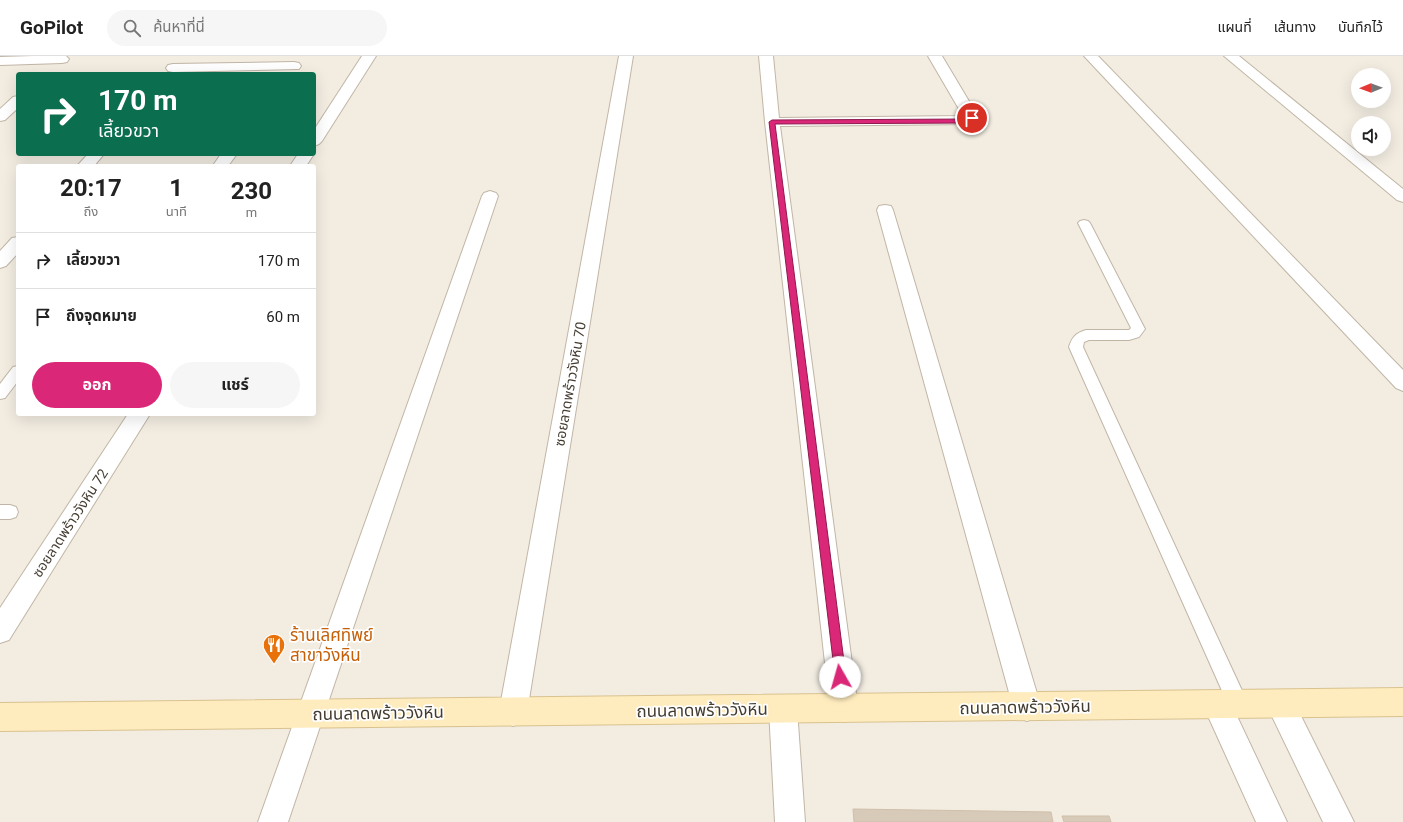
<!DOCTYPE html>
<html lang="th">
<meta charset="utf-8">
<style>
body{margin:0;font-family:Roboto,"Noto Sans Thai",sans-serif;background:#f6f6f6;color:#222;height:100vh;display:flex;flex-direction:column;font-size:15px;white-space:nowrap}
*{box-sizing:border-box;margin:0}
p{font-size:13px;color:#767676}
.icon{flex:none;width:22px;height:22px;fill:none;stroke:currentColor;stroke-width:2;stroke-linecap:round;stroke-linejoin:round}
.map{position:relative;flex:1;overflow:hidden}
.side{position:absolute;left:16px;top:108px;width:300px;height:252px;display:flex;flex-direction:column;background:#fff;border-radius:4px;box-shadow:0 4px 16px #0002}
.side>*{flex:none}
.guide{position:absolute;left:16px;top:16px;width:300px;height:84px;border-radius:4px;box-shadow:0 4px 16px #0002;background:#0b6e4f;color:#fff;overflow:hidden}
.needle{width:26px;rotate:269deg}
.fabs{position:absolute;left:1351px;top:12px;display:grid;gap:8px}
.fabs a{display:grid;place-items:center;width:40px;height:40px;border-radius:50%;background:#fff;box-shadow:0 4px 16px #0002;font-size:20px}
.pin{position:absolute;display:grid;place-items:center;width:34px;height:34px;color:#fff;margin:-17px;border:2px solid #fff;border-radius:50%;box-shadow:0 1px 4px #0007}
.me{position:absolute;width:44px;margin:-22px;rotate:353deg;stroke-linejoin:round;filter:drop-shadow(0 0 3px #0008)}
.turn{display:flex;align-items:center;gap:14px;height:84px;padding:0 16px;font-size:18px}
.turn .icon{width:52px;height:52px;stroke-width:2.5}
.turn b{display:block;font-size:28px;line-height:34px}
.eta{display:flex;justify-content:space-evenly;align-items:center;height:68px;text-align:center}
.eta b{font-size:24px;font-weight:700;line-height:28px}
.action{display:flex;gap:8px;margin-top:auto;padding:8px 16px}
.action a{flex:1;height:46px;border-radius:24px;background:#db2777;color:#fff;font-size:16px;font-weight:700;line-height:46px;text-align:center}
.action a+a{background:#f6f6f6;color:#222}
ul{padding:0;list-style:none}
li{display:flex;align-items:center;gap:12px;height:56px;padding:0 16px;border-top:1px solid #e0e0e0}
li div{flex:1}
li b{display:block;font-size:15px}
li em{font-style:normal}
header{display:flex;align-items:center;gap:24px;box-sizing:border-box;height:56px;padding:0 20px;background:#fff;border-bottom:1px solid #e0e0e0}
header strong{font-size:19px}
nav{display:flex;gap:22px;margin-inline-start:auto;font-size:14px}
.search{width:280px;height:36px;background:#f6f6f6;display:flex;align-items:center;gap:10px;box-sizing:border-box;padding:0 14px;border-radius:22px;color:#767676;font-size:15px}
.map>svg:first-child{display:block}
.building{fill:#d8cab8;stroke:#d0bfa8}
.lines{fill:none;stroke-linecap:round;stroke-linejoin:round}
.lane-casing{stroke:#c1b6a6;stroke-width:2}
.street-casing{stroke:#c1b6a6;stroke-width:2}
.secondary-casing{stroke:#d9c28e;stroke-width:2}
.lane{fill:#fff;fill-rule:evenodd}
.street{fill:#fff;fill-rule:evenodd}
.secondary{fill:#ffecbe;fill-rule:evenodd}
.route{fill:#db2777;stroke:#8e194d}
.labels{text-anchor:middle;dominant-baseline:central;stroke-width:3.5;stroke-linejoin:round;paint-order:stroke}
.street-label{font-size:14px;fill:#443c31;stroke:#fff}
.near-food-label{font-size:17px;fill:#c56008;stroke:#fff;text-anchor:start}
.near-street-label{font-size:17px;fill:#443c31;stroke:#fff}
</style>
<header>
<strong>GoPilot</strong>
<div class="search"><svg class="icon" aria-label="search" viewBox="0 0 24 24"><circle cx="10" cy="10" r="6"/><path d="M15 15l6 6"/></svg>ค้นหาที่นี่</div>
<nav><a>แผนที่</a><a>เส้นทาง</a><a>บันทึกไว้</a></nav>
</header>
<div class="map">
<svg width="1403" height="766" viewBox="0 0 1403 766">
<rect width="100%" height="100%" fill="#f2ece1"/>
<g class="building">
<path d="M853 753 1051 756 1053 766H854Z"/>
<path d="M1062 760H1109L1111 766H1064Z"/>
</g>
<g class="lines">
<g class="lane-casing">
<g id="lane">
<path d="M1084 164 1088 165 1090 167 1145 273 1139 281 1129 284H1089L1084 286 1083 291 1245 641 1248 648 1245 655 1238 658 1231 655 1069 291C1072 281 1076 277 1086 274H1129L1131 272 1078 167 1080 165Z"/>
<path d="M18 310V325L5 342 0 343V328L13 311Z"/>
<path d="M0 449H10L16 451 18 456 16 461 10 463H0Z"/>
</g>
</g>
<g class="street-casing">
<g id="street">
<path d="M33 0H66L69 3 67 6 62 7 0 9V1Z"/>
<path d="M362 0H376L322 85 319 88 314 90V74Z"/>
<path d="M619 0H633L527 656 523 666 513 670 503 666 499 656Z"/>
<path d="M759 0H773L779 62 963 60 928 0H942L979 62 976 67 971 68 780 70 858 652 854 662 844 666 834 662 830 652 765 66Z"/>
<path d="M1084 0H1098L1403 314V335L1396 332Z"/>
<path d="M1224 0H1239L1403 133V146L1397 144Z"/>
<path d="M294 6 299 7 301 10 299 13 173 16 168 15 166 12 168 9 173 8Z"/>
<path d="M18 40V52L5 64 0 65V53L13 41Z"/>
<path d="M88 98H104L94 110H77Z"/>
<path d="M221 98H237L228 110H216L214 108Z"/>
<path d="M298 98H314L306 110H290Z"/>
<path d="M490 135 496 137 498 140 288 766H258L482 140 484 137Z"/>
<path d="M885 149 891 150 893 154 1041 651 1037 661 1027 665 1017 661 1013 651 877 154 879 150Z"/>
<path d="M18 181V197L6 210 0 212V195L12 182Z"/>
<path d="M128 358H150L9 584 0 587V552Z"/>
<path d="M1280 634 1290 638 1354 766H1323L1266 648 1270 638Z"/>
<path d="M1217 635 1227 639 1287 766H1256L1203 649 1207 639Z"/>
<path d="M783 639 793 643 797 653 805 766H775L769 653 773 643Z"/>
</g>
</g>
<g class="secondary-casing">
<path id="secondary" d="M1403 632V660L0 675V647Z"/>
</g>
<use href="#lane" class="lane"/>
<use href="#street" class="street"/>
<use href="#secondary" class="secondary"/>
</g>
<path class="route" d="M972 60 975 62 974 64 968 67 775 68 846 621 845 625 840 626 836 625 835 621 769 66 772 64 968 63Z"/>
<defs>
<g id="restaurant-pin" transform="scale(1.15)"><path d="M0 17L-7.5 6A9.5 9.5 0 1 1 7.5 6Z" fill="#e8710a" stroke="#fff"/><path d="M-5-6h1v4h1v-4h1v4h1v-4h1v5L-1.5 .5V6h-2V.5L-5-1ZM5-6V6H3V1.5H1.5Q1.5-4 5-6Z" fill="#fff"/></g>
</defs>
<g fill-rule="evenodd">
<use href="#restaurant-pin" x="274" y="589"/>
</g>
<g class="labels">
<g class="street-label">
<text transform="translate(570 328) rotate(-80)">ซอยลาดพร้าววังหิน 70</text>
<text transform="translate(70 467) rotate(-57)">ซอยลาดพร้าววังหิน 72</text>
</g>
<g class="near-food-label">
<text x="290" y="579">ร้านเลิศทิพย์<tspan x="290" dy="20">สาขาวังหิน</tspan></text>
</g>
<g class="near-street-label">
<text transform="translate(1025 651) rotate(-1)">ถนนลาดพร้าววังหิน</text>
<text transform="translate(702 654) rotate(-1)">ถนนลาดพร้าววังหิน</text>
<text transform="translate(378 657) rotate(-1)">ถนนลาดพร้าววังหิน</text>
</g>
</g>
</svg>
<div class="fabs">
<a><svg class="needle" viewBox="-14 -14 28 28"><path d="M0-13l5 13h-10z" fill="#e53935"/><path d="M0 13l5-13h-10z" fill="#767676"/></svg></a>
<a><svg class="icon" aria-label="sound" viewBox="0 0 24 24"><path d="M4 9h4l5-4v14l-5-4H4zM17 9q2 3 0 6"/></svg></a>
</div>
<div class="pin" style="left:972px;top:62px;background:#d93025"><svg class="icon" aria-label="arrive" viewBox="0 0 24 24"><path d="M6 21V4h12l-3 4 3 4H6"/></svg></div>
<svg class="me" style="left:840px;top:621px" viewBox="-20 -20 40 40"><circle r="19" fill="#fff"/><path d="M0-13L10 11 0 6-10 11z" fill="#db2777"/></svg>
<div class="guide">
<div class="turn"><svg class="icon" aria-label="right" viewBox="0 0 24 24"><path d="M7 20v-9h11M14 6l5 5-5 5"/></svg><div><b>170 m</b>เลี้ยวขวา</div></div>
</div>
<section class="side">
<div class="eta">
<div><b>20:17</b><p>ถึง</p></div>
<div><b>1</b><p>นาที</p></div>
<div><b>230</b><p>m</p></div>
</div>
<ul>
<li><svg class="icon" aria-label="right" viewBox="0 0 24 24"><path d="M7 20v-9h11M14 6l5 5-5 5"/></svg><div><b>เลี้ยวขวา</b></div><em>170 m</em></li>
<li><svg class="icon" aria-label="arrive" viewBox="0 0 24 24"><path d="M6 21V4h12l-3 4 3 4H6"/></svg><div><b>ถึงจุดหมาย</b></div><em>60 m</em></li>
</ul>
<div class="action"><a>ออก</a><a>แชร์</a></div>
</section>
</div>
